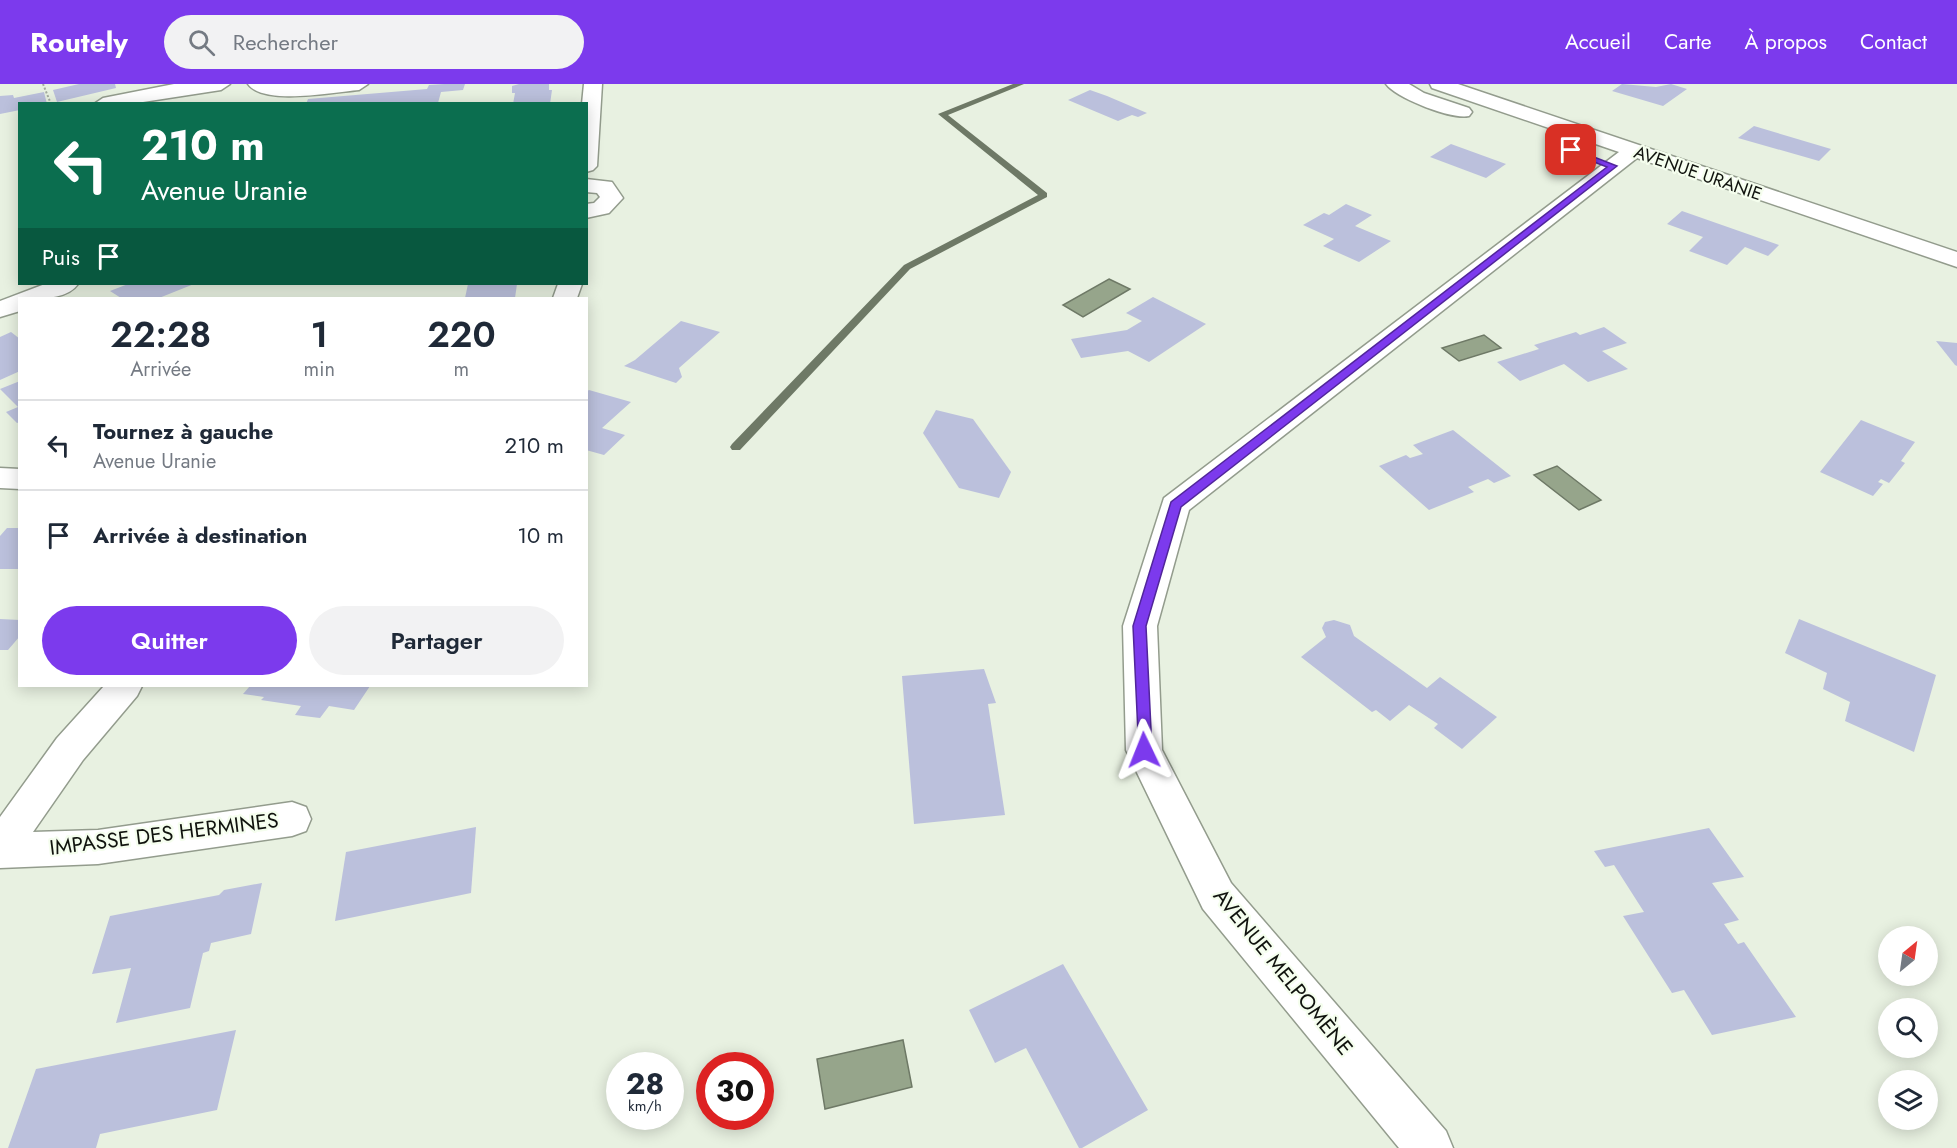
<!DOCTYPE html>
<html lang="fr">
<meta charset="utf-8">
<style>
body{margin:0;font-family:Jost,sans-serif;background:#f2f2f3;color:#1f2937;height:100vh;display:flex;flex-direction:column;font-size:22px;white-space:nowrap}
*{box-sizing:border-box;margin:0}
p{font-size:20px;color:#747a83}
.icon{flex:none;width:33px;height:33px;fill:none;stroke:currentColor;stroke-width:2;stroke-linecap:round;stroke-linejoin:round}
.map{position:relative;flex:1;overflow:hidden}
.sheet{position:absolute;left:18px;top:213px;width:570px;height:390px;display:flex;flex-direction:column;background:#fff;border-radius:0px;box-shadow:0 3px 15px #0003}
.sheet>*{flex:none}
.guide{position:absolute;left:18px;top:18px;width:570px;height:183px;border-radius:0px;box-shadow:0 3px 15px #0003;background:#0b6e4f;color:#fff;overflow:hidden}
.needle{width:39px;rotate:29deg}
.tools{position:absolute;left:1878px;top:842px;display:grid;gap:12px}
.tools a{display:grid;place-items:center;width:60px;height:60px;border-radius:50%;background:#fff;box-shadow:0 3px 15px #0003;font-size:30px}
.speed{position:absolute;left:606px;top:968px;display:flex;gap:12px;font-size:30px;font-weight:700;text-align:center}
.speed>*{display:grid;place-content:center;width:78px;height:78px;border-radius:50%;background:#fff;box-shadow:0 3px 15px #0003;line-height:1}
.speed small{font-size:15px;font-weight:400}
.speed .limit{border:9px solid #d22;background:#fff;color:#111}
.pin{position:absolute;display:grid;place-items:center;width:51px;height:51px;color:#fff;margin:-26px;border-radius:12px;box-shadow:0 3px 9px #0006}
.me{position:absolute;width:66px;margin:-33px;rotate:358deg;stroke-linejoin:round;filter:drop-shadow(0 0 4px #0008)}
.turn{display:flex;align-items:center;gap:21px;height:126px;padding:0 24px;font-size:27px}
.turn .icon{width:78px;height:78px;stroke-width:2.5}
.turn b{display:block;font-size:42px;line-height:51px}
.then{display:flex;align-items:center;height:57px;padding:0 24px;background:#0003;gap:12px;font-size:22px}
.eta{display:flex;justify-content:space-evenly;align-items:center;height:102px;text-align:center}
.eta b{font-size:36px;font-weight:600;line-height:42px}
.action{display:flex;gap:12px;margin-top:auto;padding:12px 24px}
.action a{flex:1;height:69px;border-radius:36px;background:#7c3aed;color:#fff;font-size:24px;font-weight:600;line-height:69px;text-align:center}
.action a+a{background:#f2f2f3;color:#1f2937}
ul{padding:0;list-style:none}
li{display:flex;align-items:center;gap:18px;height:90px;padding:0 24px;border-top:2px solid #e0e1e3}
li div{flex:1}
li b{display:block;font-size:22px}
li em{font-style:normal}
header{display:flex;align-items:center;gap:36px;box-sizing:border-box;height:84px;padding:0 30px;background:#7c3aed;color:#fff}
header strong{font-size:28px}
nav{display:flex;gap:33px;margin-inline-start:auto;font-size:21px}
.search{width:420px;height:54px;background:#f2f2f3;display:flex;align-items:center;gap:15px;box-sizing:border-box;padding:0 21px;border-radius:33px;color:#747a83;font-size:22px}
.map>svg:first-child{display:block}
.water{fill:#96a58b;stroke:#6e7966;stroke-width:1.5}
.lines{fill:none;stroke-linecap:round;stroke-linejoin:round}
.stream{fill:#6e7966;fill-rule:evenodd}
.building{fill:#bbc0dc}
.minor-casing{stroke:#939c8d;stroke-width:3}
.path{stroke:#a4ab9f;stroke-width:2;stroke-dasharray:2 2;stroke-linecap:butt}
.minor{fill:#fff;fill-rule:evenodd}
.route{fill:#7c3aed;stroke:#51269a;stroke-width:1.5}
.labels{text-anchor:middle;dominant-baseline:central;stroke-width:4.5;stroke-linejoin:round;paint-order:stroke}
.far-street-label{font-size:18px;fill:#10130e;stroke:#f5feee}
.street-label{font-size:21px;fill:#10130e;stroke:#f5feee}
</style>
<header>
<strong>Routely</strong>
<div class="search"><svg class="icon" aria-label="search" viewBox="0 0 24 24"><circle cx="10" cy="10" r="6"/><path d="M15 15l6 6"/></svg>Rechercher</div>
<nav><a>Accueil</a><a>Carte</a><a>À propos</a><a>Contact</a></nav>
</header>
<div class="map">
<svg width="1957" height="1064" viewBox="0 0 1957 1064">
<rect width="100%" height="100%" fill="#e8f1e1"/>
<g class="water">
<path d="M1109 195 1130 205 1083 233 1063 221Z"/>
<path d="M1484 251 1501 264 1459 277 1442 264Z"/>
<path d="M1557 382 1601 416 1579 426 1534 391Z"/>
<path d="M903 956 912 1003 825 1025 817 975Z"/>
</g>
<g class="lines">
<path class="stream" d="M1013 0H1024L948 31 1047 109V113L910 185 740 366H732L730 363 732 360 904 181 1038 111 938 30Z"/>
</g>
<g class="building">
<path d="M79 0H115L116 4 57 18 53 6Z"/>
<path d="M444 0H465L463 6 441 8 438 19 306 20 308 15 427 5 429 1Z"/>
<path d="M519 0H549V6H552L550 20H513L515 9H512V2Z"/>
<path d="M1622 0 1656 3 1671 0 1687 5 1663 22 1612 7Z"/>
<path d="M1090 6 1107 12 1147 29 1138 33 1132 31 1118 37 1068 16Z"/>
<path d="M44 8 47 20H20V26L0 30V12L13 11 14 14Z"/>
<path d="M1754 42 1831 65 1819 77 1738 54Z"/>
<path d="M1451 60 1506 80 1486 94 1430 73Z"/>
<path d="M1346 120 1372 131 1355 142 1391 157 1359 178 1323 162 1334 155 1303 141 1324 129 1329 131Z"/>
<path d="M1682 127 1779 161 1768 172 1745 163 1727 181 1689 167 1703 153 1667 140Z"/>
<path d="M128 200H194L159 214H121L110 207Z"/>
<path d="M468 200H517L515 214H465Z"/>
<path d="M1153 213 1206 240 1149 278 1128 267 1081 274 1071 255 1127 246 1142 237 1126 229Z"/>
<path d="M681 237 720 248 679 284 682 293 676 299 624 282 635 276Z"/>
<path d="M1604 243 1627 259 1602 267 1628 285 1588 298 1564 280 1520 297 1497 278 1539 265 1534 261 1576 248 1580 251Z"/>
<path d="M11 248 20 255V287L0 296V253Z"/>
<path d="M1936 257 1957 259V282L1955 281Z"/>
<path d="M20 297V338L17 339 6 328 18 323 0 305Z"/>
<path d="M589 306 631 318 602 344 625 351 604 371 586 366V308Z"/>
<path d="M936 326 973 335 1011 388 999 414 959 404 923 349Z"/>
<path d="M1861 336 1915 358 1901 377 1905 379 1889 399 1881 395 1878 398 1883 400 1873 412 1820 388Z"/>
<path d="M1453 346 1511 392 1494 399 1488 395 1468 403 1474 408 1429 426 1379 382 1406 371 1410 374 1423 370 1413 361Z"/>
<path d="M7 444H20V485H0V452Z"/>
<path d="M0 535 20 536V552L8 566H0Z"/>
<path d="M1799 535 1936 591 1914 668 1845 637 1850 618 1823 605 1827 589 1785 569Z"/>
<path d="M1334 536 1350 541 1354 552 1427 604 1440 593 1497 633 1462 665 1434 644 1438 640 1409 621 1390 637 1376 626 1372 628 1301 573 1326 553 1322 544 1325 538Z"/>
<path d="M984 585 996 619 988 620 1005 731 914 740 902 592Z"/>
<path d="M250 602H370L354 626 329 622 320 634 295 631 301 622 261 616 264 613 243 610Z"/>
<path d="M476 743 471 809 335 837 346 768Z"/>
<path d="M1709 744 1744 793 1712 799 1739 836 1724 840 1738 860 1744 858 1796 933 1712 951 1684 906 1672 909 1623 832 1644 828 1614 781 1605 783 1594 767Z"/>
<path d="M262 799 251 850 211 859 209 867 203 869 190 924 116 939 131 884 92 890 110 832 219 811 224 806Z"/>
<path d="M1063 880 1148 1026 1082 1064H1079L1026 964 995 979 969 926Z"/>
<path d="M236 946 217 1026 100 1050 96 1064H8L36 985Z"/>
</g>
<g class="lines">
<g class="minor-casing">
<g id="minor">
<path d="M174 0H230L221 6 130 20H94L103 14Z"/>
<path d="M248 0H368L359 6C335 8 263 22 248 0Z"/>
<path d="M584 0H602L597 82 593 86 586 88V20H582Z"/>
<path d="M1386 0H1409L1424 9 1469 24 1472 28 1469 32C1452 36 1396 14 1386 0Z"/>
<path d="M1430 0H1458L1957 168V183L1637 74 1189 426 1157 542 1162 666 1231 799 1446 1047 1453 1064H1399L1203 825 1126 666 1123 542 1164 414 1619 68 1432 4Z"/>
<path d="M586 95 612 98 623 114 609 129 586 134V120L594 119 600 113 597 109 586 108Z"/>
<path d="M45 200H78C66 217 38 214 20 214V227L0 233V217Z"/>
<path d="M558 200H582L577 214H553Z"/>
<path d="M0 384 20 385V405L0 404Z"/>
<path d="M104 602H142L137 612 83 676 33 748 98 746 292 718 306 723 311 735 306 747 292 752 98 780 0 784V733L57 654Z"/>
</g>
</g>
<path class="path" d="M43 0 51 20"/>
<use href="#minor" class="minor"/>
</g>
<path class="route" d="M1571 64 1617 82 1181 423 1146 542 1152 666 1144 673 1139 671 1133 542 1171 418 1607 83 1568 68Z"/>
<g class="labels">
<g class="far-street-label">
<text transform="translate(1698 89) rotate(19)">AVENUE URANIE</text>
</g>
<g class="street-label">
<text transform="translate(164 750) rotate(-7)">IMPASSE DES HERMINES</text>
<text transform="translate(1283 888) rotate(51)">AVENUE MELPOMÈNE</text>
</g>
</g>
</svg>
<div class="tools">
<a><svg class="needle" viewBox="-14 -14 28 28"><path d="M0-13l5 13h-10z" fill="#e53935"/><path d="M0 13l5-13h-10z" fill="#747a83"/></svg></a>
<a><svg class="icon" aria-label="search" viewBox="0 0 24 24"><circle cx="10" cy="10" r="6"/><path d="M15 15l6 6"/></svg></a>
<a><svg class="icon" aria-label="layers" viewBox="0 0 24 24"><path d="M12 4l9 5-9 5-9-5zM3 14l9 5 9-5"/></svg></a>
</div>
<div class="speed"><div>28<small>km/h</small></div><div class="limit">30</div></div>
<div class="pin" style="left:1571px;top:66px;background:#d93025"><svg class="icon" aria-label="arrive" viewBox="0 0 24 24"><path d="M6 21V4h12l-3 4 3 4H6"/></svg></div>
<svg class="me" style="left:1144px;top:666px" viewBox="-20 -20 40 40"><path d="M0-17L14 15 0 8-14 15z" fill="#7c3aed" stroke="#fff" stroke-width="4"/></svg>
<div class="guide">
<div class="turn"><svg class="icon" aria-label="left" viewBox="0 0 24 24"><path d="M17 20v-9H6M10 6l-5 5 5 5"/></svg><div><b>210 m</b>Avenue Uranie</div></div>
<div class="then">Puis<svg class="icon" aria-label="arrive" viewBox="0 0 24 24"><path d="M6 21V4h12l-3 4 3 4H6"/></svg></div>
</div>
<section class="sheet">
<div class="eta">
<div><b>22:28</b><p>Arrivée</p></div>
<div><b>1</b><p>min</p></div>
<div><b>220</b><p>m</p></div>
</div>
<ul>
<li><svg class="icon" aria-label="left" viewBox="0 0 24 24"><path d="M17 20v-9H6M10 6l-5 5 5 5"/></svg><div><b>Tournez à gauche</b><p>Avenue Uranie</p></div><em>210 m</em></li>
<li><svg class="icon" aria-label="arrive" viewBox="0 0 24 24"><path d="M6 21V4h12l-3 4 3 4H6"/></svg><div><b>Arrivée à destination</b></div><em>10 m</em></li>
</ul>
<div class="action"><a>Quitter</a><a>Partager</a></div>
</section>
</div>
